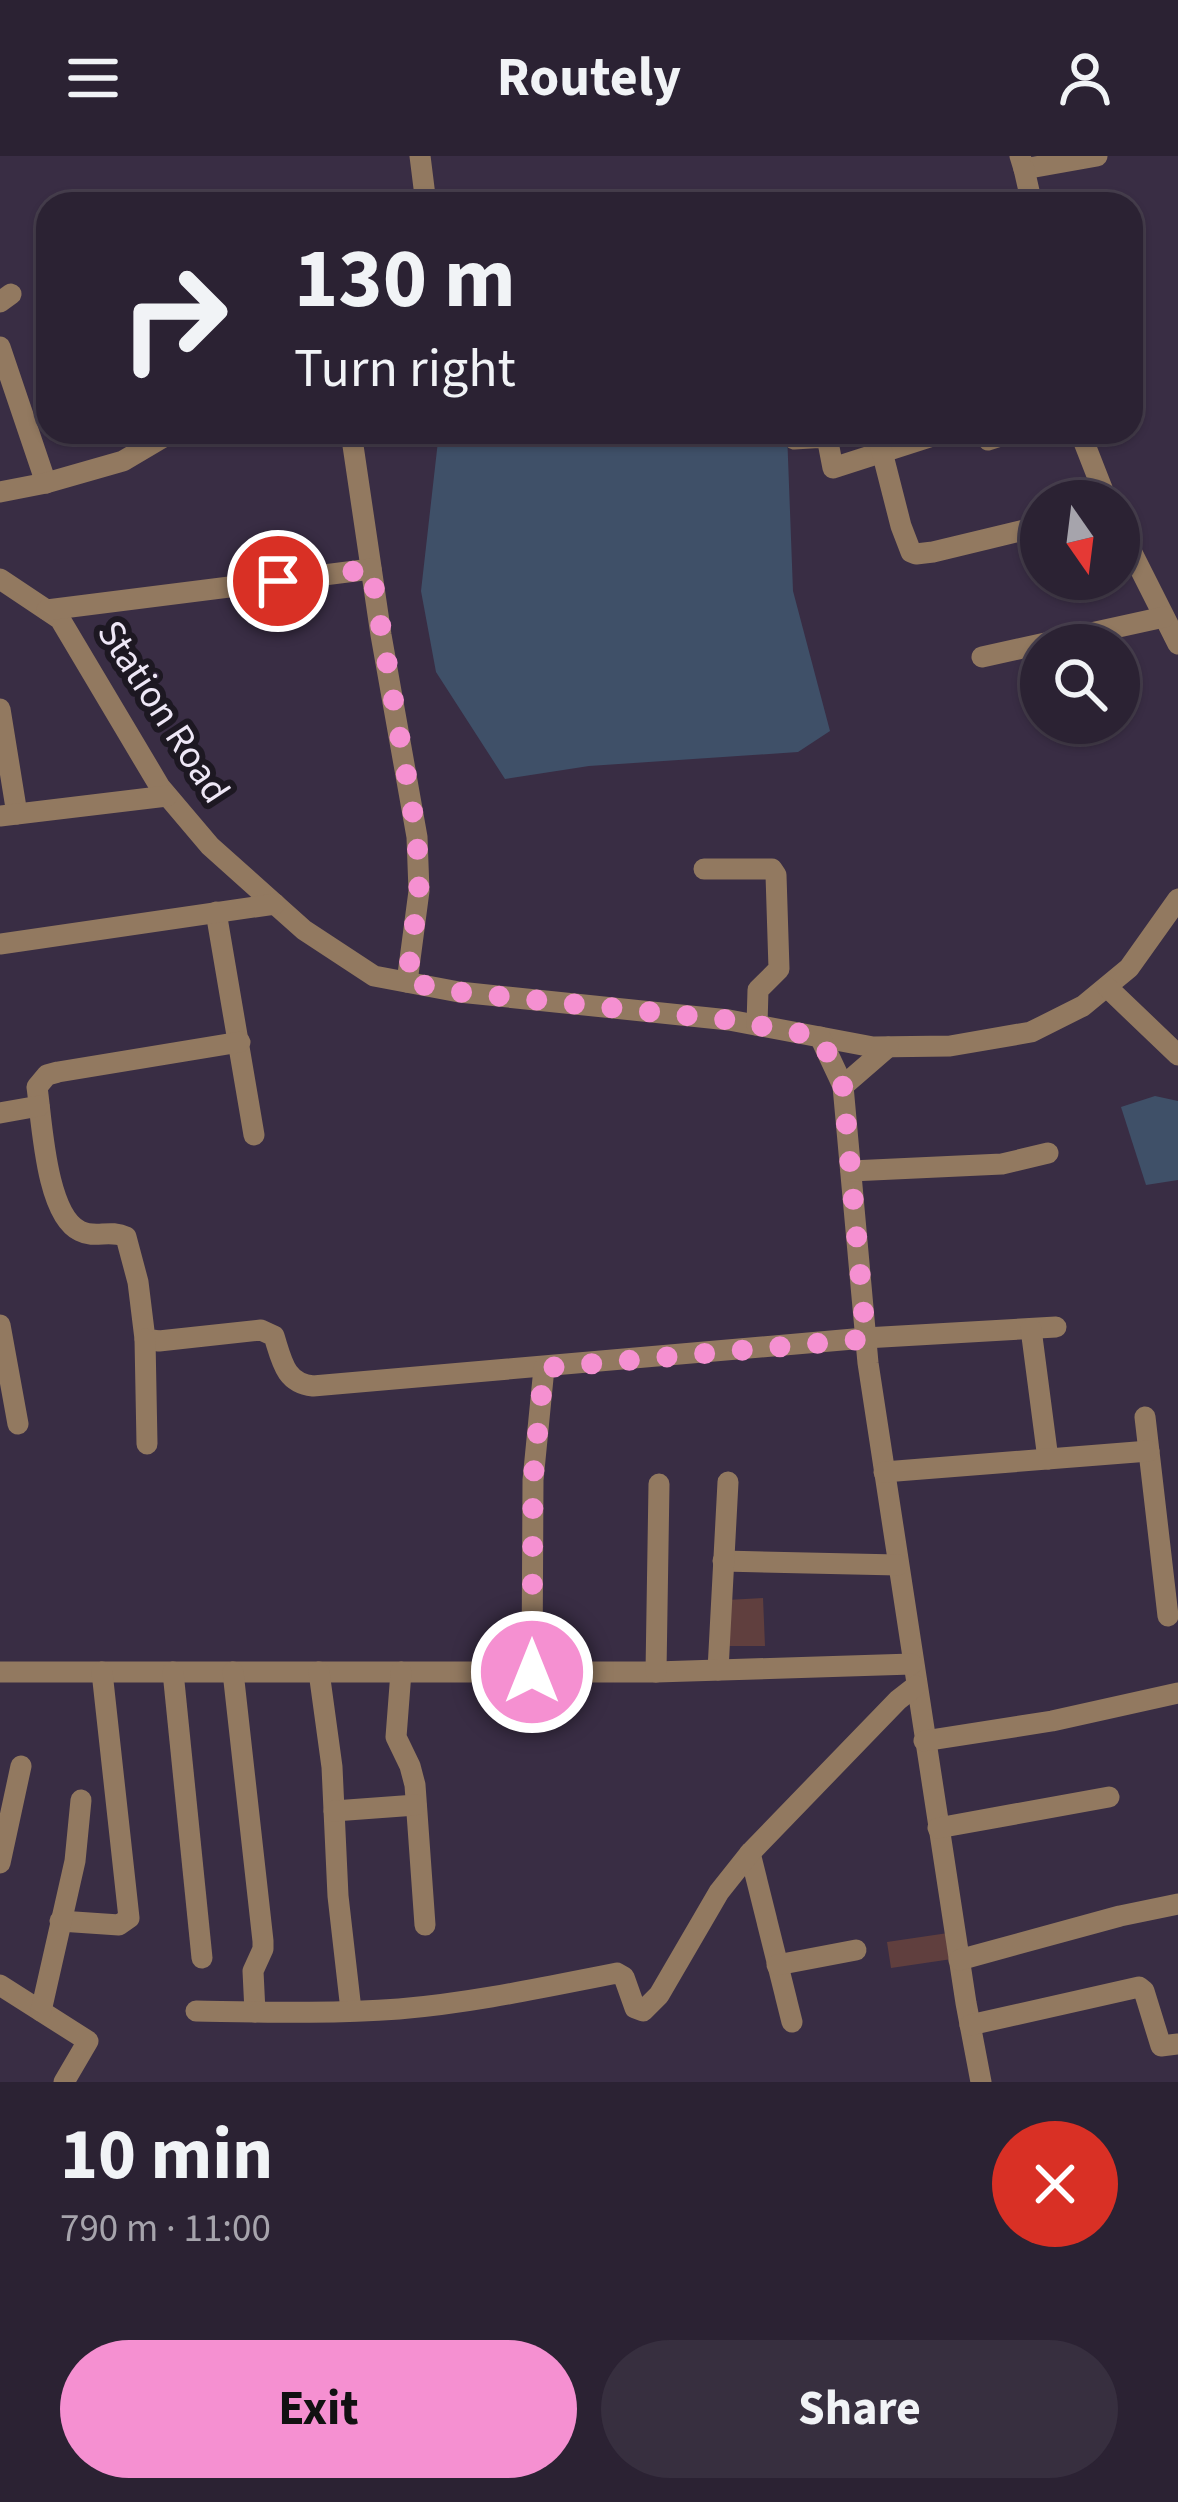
<!DOCTYPE html>
<meta charset="utf-8">
<style>
body{margin:0;font-family:"Source Sans 3",sans-serif;background:#372f3f;color:#f1f3f6;height:100vh;display:flex;flex-direction:column;font-size:45px;white-space:nowrap}
*{box-sizing:border-box;margin:0}
p{font-size:39px;color:#a6a4ac}
.icon{flex:none;width:66px;height:66px;fill:none;stroke:currentColor;stroke-width:2;stroke-linecap:round;stroke-linejoin:round}
.map{position:relative;height:1926px;overflow:hidden}
.panel{display:flex;flex-direction:column;background:#2b2233;flex:1}
.panel>*{flex:none}
.hud{position:absolute;left:36px;top:36px;width:1107px;height:252px;border-radius:36px;box-shadow:0 3px 9px #0004,0 0 0 3px #473f4e;background:#2b2233;color:#f1f3f6;overflow:hidden}
.needle{width:78px;rotate:166deg}
.controls{position:absolute;left:1020px;top:324px;display:grid;gap:24px}
.controls a{display:grid;place-items:center;width:120px;height:120px;border-radius:50%;background:#2b2233;box-shadow:0 3px 9px #0004,0 0 0 3px #473f4e;font-size:60px}
.pin{position:absolute;display:grid;place-items:center;width:102px;height:102px;color:#fff;margin:-51px;border:6px solid #fff;border-radius:50%;box-shadow:0 3px 12px #0007}
.me{position:absolute;width:132px;margin:-66px;rotate:0deg;stroke-linejoin:round;filter:drop-shadow(0 0 9px #0008)}
.turn{display:flex;align-items:center;gap:42px;height:252px;padding:0 60px;font-size:54px}
.turn .icon{width:156px;height:156px;stroke-width:2.5}
.turn b{display:block;font-size:84px;line-height:102px}
.round{display:grid;place-items:center;flex:none;width:126px;height:126px;border-radius:63px;background:#372f3f}
.headline{display:flex;align-items:center;justify-content:space-between;height:204px;padding:0 60px}
h1{font-size:72px;font-weight:700;line-height:90px}
.button{display:flex;gap:24px;margin-top:auto;padding:24px 60px}
.button a{flex:1;height:138px;border-radius:72px;background:#f590d1;color:#111;font-size:48px;font-weight:700;line-height:138px;text-align:center}
.button a+a{background:#372f3f;color:#f1f3f6}
header{display:flex;justify-content:space-between;align-items:center;height:156px;padding:0 60px;background:#2b2233;font-size:54px;font-weight:700}
.map>svg:first-child{display:block}
.water{fill:#3f5068}
.building{fill:#603f3e}
.lines{fill:none;stroke-linecap:round;stroke-linejoin:round}
.minor{stroke:#927960;stroke-width:21}
.route{stroke:#f590d1;stroke-width:21;stroke-dasharray:0 37.8}
.labels{text-anchor:middle;dominant-baseline:central;stroke-width:12;stroke-linejoin:round;paint-order:stroke}
.street-label{font-size:39px;fill:#eee7f6;stroke:#1d1822}
</style>
<header><svg class="icon" aria-label="menu" viewBox="0 0 24 24"><path d="M4 6h16M4 12h16M4 18h16"/></svg>Routely<svg class="icon" aria-label="person" viewBox="0 0 24 24"><circle cx="12" cy="8" r="4"/><path d="M4 21q1-7 8-7t8 7"/></svg></header>
<div class="map">
<svg width="1178" height="1926" viewBox="0 0 1178 1926">
<rect width="100%" height="100%" fill="#392d44"/>
<g class="water">
<path d="M459 276H787L793 435 830 575 798 596 589 610 505 623 436 516 421 435 438 285Z"/>
<path d="M1155 940 1178 945V1024L1146 1029 1121 951Z"/>
</g>
<g class="building">
<path d="M763 1442 765 1490H728L727 1444Z"/>
<path d="M948 1777 952 1803 891 1812 887 1786Z"/>
</g>
<g class="lines">
<g class="minor">
<path d="M420 0 426 48"/>
<path d="M1020 0 1024 13 1097 0"/>
<path d="M1024 13 1032 48"/>
<path d="M0 146 11 138"/>
<path d="M0 191 46 327"/>
<path d="M351 276 381 479 417 681 419 735 407 826"/>
<path d="M795 276 794 283 827 281 833 312 945 276"/>
<path d="M877 276 901 370 911 396 916 398 933 396 1041 370"/>
<path d="M986 276 988 284 1013 276"/>
<path d="M1080 276 1107 345"/>
<path d="M0 336 46 327 123 305 172 276"/>
<path d="M1119 371 1178 488"/>
<path d="M0 423 60 463 160 631 210 690 304 774 374 820 459 836 729 864 873 891 950 890 1031 876 1083 850 1129 812 1178 743"/>
<path d="M47 454 371 413"/>
<path d="M982 501 1164 461"/>
<path d="M0 553 17 658"/>
<path d="M0 660 167 640"/>
<path d="M704 713H772L776 719 779 813 758 834 757 869"/>
<path d="M216 756 254 979"/>
<path d="M0 788 275 748"/>
<path d="M1107 831 1178 899"/>
<path d="M820 881 843 930 868 1207 966 1847 981 1926"/>
<path d="M240 886 58 916 47 919 37 931C42 966 46 1059 80 1075 95 1083 110 1073 126 1081L138 1126 145 1183 159 1185 261 1174 274 1180C282 1205 285 1227 313 1230L865 1182 1056 1171"/>
<path d="M843 930 888 891"/>
<path d="M0 957 39 950"/>
<path d="M851 1015 1002 1008 1048 997"/>
<path d="M0 1169 18 1268"/>
<path d="M1031 1173 1048 1303"/>
<path d="M145 1183 147 1288"/>
<path d="M1145 1261 1168 1460"/>
<path d="M884 1316 1149 1295"/>
<path d="M723 1405 898 1409"/>
<path d="M718 1514 728 1326"/>
<path d="M0 1516H656L912 1508"/>
<path d="M173 1516 202 1802"/>
<path d="M233 1516 263 1785V1793L253 1815 255 1856"/>
<path d="M319 1516 332 1611 338 1740 351 1854"/>
<path d="M401 1516 396 1581 410 1610 415 1629 425 1769"/>
<path d="M532 1516 533 1324 544 1212"/>
<path d="M656 1516 659 1328"/>
<path d="M924 1585 1052 1565 1178 1537"/>
<path d="M334 1655 416 1649"/>
<path d="M938 1672 1109 1641"/>
<path d="M750 1697 792 1866"/>
<path d="M0 1707 21 1610"/>
<path d="M60 1765 119 1769 129 1762 102 1516"/>
<path d="M959 1804 1120 1760 1178 1748"/>
<path d="M777 1809 856 1794"/>
<path d="M0 1829 88 1885 64 1926"/>
<path d="M41 1855 75 1705 81 1644"/>
<path d="M196 1855C263 1856 331 1858 399 1853 472 1847 545 1831 617 1817L624 1821 635 1852 643 1855 659 1839 719 1736 750 1697 898 1544 916 1530"/>
<path d="M970 1869 1139 1831 1144 1835 1161 1890 1178 1888"/>
</g>
</g>
<g class="lines">
<path class="route" d="M278 425 371 413 417 681 419 734 407 826 459 836 729 864 820 881 843 931 866 1183 544 1212 533 1324 532 1516"/>
</g>
<g class="labels">
<g class="street-label">
<text transform="translate(163 556) rotate(57)">Station Road</text>
</g>
</g>
</svg>
<div class="controls">
<a><svg class="needle" viewBox="-14 -14 28 28"><path d="M0-13l5 13h-10z" fill="#e53935"/><path d="M0 13l5-13h-10z" fill="#a6a4ac"/></svg></a>
<a><svg class="icon" aria-label="search" viewBox="0 0 24 24"><circle cx="10" cy="10" r="6"/><path d="M15 15l6 6"/></svg></a>
</div>
<div class="pin" style="left:278px;top:425px;background:#d93025"><svg class="icon" aria-label="arrive" viewBox="0 0 24 24"><path d="M6 21V4h12l-3 4 3 4H6"/></svg></div>
<svg class="me" style="left:532px;top:1516px" viewBox="-20 -20 40 40"><circle r="17" fill="#f590d1" stroke="#fff" stroke-width="3"/><path d="M0-11L8 9 0 5-8 9z" fill="#fff"/></svg>
<div class="hud">
<div class="turn"><svg class="icon" aria-label="right" viewBox="0 0 24 24"><path d="M7 20v-9h11M14 6l5 5-5 5"/></svg><div><b>130 m</b>Turn right</div></div>
</div>
</div>
<section class="panel">
<div class="headline"><div><h1>10 min</h1><p>790 m · 11:00</p></div><a class="round" style="background:#d93025;color:#fff"><svg class="icon" aria-label="close" viewBox="0 0 24 24"><path d="M6 6l12 12M18 6L6 18"/></svg></a></div>
<div class="button"><a>Exit</a><a>Share</a></div>
</section>
